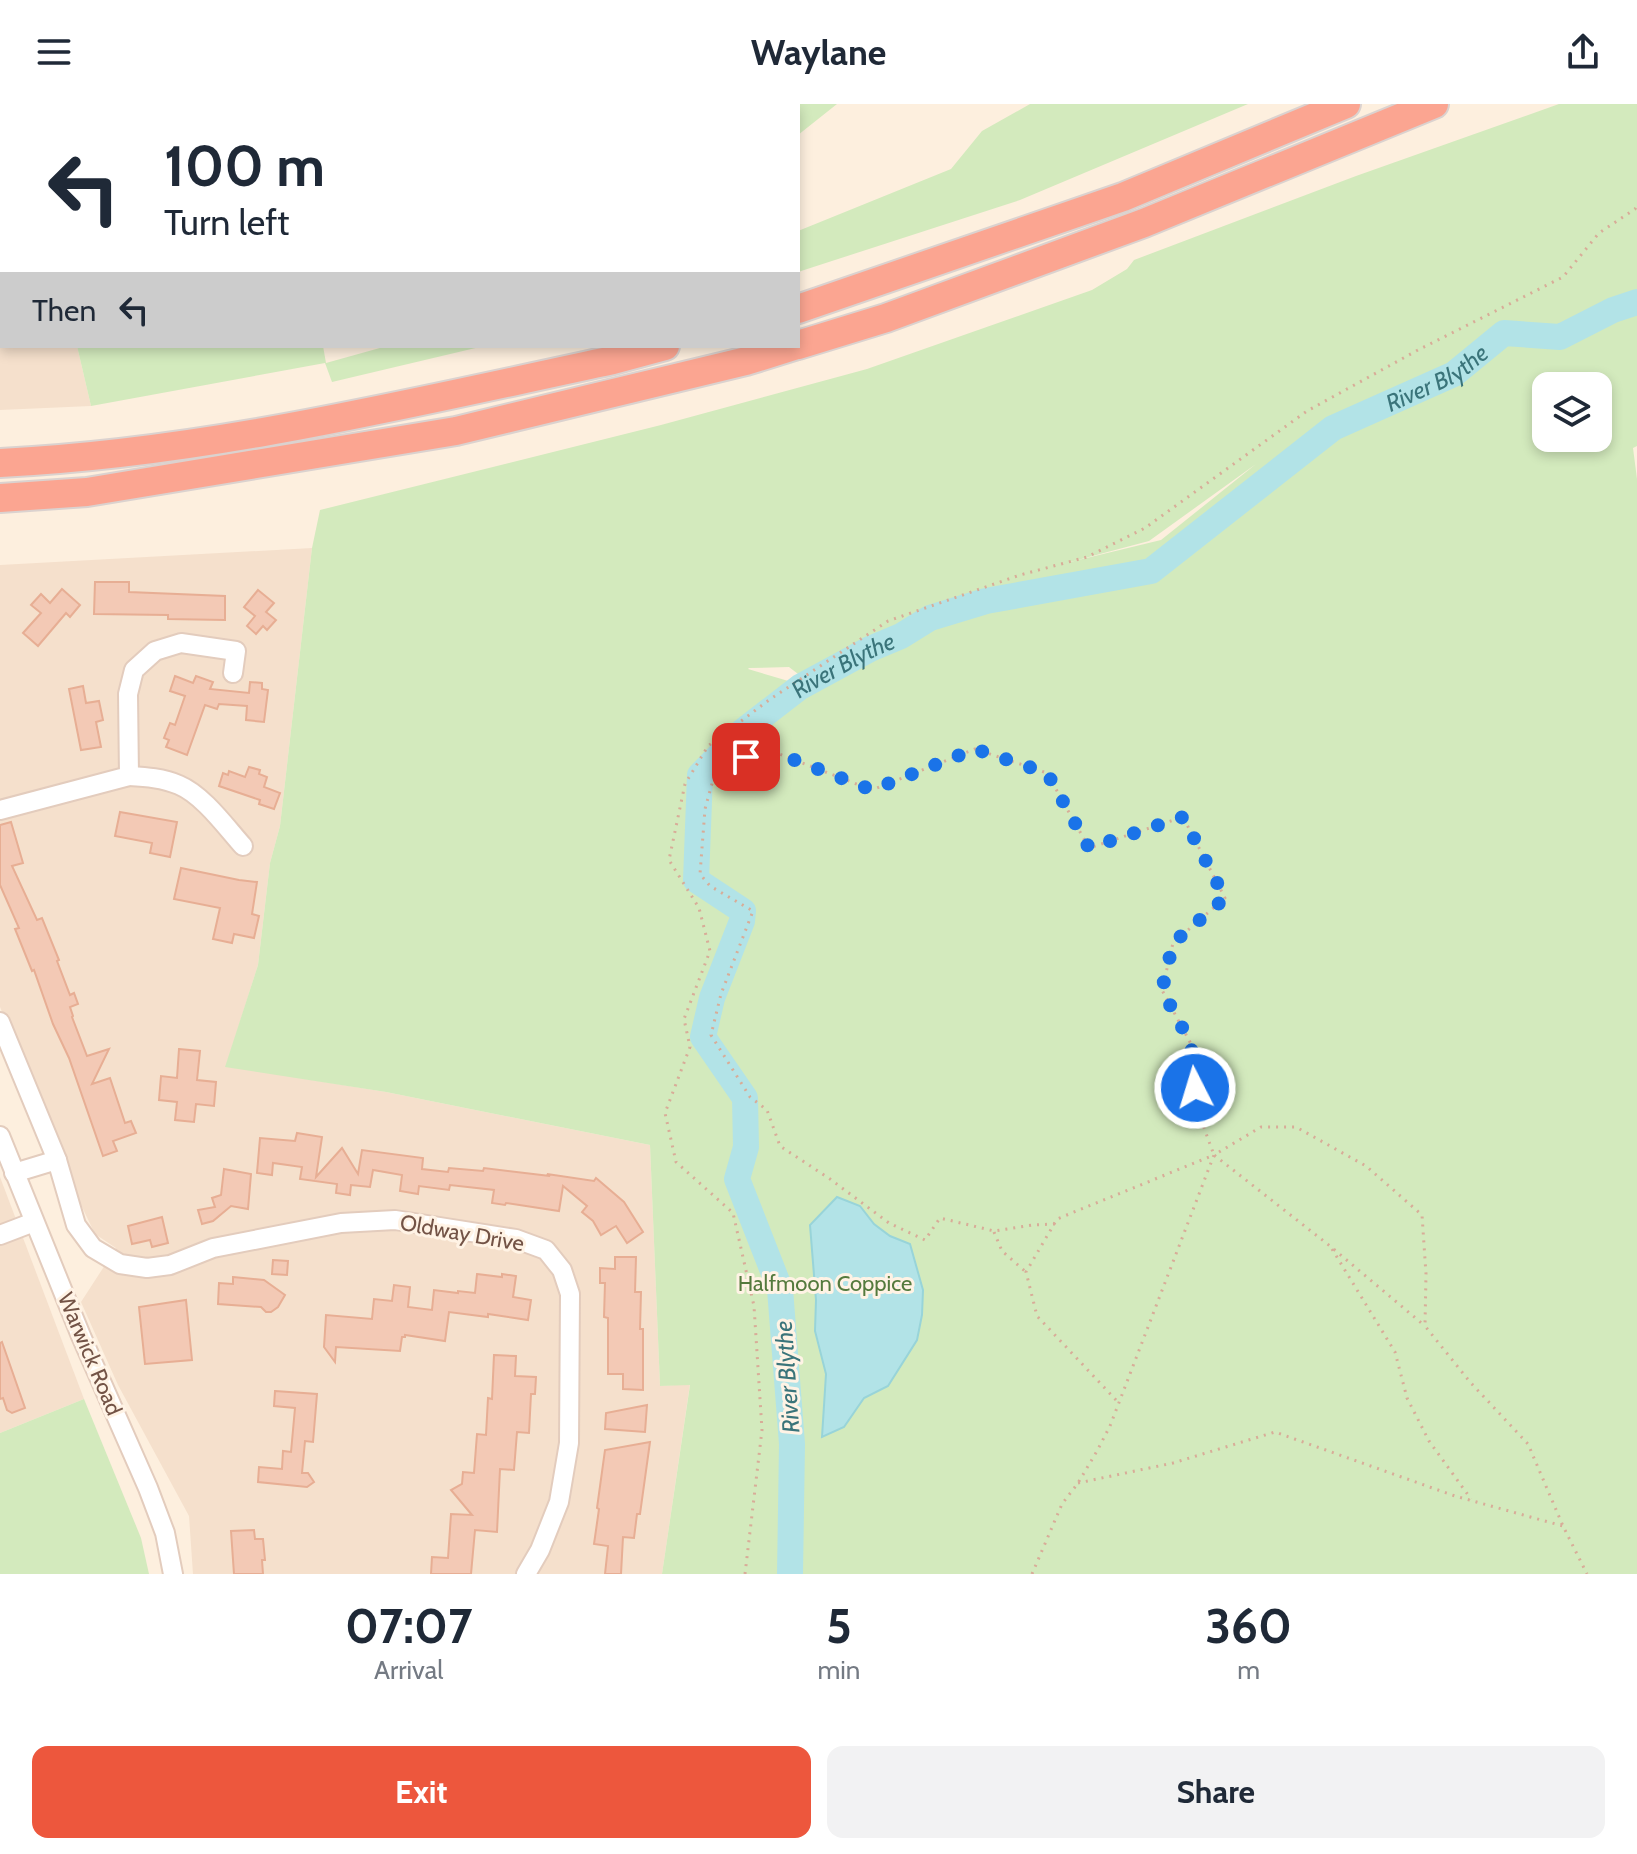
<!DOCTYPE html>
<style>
body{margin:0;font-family:Cabin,sans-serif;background:#f2f2f3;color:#1f2937;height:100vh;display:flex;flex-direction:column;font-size:30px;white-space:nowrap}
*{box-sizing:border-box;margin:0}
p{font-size:26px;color:#747a83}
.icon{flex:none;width:44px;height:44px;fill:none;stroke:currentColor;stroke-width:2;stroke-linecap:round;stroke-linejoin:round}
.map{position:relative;height:1470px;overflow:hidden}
.details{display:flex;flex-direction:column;background:#fff;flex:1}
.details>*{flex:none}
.guide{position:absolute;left:0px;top:0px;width:800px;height:244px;box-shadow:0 4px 12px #0003;background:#fff;color:#1f2937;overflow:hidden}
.tools{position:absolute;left:1532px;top:268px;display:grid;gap:16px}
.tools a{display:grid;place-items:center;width:80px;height:80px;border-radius:16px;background:#fff;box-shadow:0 4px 12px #0003;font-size:40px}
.pin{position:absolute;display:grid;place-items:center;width:68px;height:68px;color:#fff;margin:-34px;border-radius:16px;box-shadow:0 4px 12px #0006}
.me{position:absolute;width:88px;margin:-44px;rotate:355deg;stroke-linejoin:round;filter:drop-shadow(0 0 6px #0008)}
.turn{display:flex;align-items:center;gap:28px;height:168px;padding:0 32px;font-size:36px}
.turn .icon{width:104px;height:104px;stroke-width:2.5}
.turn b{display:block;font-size:56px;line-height:68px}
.then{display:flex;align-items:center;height:76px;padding:0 32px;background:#0003;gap:16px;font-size:30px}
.eta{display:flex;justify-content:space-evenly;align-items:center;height:136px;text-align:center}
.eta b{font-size:48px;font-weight:700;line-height:56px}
.primary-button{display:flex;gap:16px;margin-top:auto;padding:16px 32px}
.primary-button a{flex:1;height:92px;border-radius:16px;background:#ed573d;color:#fff;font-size:32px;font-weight:700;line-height:92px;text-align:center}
.primary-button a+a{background:#f2f2f3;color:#1f2937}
header{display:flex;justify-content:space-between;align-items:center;height:104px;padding:0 32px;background:#fff;font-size:36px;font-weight:700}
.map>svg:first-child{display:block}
.residential{fill:#f5e0cc}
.green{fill:#d3eabd;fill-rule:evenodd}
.water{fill:#b2e3e7;stroke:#98d4d9;stroke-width:2}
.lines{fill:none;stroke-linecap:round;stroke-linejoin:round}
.river{stroke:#b2e3e7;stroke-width:26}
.building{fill:#f3c9b5;stroke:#e7ae94;stroke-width:2}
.minor-casing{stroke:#e3ccbd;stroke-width:22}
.highway-casing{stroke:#dbd2cf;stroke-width:32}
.path{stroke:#d8ac98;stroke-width:3;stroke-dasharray:2 6;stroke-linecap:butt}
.minor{stroke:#fff;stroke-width:18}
.highway{stroke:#fba591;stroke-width:28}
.route{stroke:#1a73e8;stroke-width:14;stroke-dasharray:0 25.2}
.labels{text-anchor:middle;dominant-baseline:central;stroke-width:6;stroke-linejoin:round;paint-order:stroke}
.street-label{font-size:22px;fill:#735346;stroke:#fff3e5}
.park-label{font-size:22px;fill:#547a3d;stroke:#fff3e5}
.water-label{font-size:24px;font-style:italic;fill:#3a747a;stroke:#fff3e5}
</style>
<header><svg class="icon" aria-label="menu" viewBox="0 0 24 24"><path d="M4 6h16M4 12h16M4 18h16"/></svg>Waylane<svg class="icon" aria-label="share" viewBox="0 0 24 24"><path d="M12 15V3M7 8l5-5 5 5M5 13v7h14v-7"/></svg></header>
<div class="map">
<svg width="1637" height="1470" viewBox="0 0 1637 1470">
<rect width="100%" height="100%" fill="#fdefde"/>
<g class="residential">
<path d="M0 0H24V2H2V242H77L91 302 0 306Z"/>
<path d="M312 444 280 722 270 759 258 861 226 962 386 988 650 1041 660 1282 690 1280 662 1470H193L189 1412 118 1281 81 1198 116 1144 95 1130 71 1080 0 903V461Z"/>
<path d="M0 1073 84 1295 0 1329Z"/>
</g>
<g class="green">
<path d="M24 0H292L293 2H24Z"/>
<path d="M724 0H837L798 31V2H726Z"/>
<path d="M1030 0H1248L1020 96 798 168V127L951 65 982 27Z"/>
<path d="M1559 0H1637V342L1633 344 1637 375V1470H662L690 1281 660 1282 650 1041 386 988 225 963 258 861 270 759 280 722 312 444 320 406 661 321 867 265 1092 186 1127 165 1134 156 1356 72ZM1546 282H1598V334H1546ZM1256 360 1161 436 1070 458 1149 437ZM789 563 819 586 748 565 749 564Z"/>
<path d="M77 242H323L326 259 387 242H484L332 278 325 259 91 302Z"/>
<path d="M84 1295 141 1434 149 1470H0V1329Z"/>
</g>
<path class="water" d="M837 1093 860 1102 874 1120 890 1132 910 1140 923 1186 922 1211 917 1236 888 1282 864 1294 844 1323 822 1333 826 1270 815 1227 816 1196 810 1121Z"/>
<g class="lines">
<path class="river" id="s1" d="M790 1470 792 1340 780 1185 737 1075 746 1043 745 994 703 933 712 894 742 817 743 807 696 776 700 671 743 627 800 583 870 545 901 532 930 514 986 497 1151 467 1333 324 1454 270 1504 229 1560 233 1613 206 1637 198"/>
</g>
<g class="building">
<path d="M95 478H129V488L225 492V516L168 515V511L94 510Z"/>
<path d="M62 485 80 501 70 513 66 509 38 542 23 529 41 509 31 501 41 490 50 499Z"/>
<path d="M258 486 274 499 266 508 276 516 267 526 263 522 256 530 247 522 255 512 244 503Z"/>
<path d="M175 572 193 579 196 572 213 578 210 585 249 589 250 578 262 579V585L268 586 264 618 246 616 247 602 219 600 217 605 205 601 187 651 166 643 169 636 164 634 170 619 175 621 185 592 170 587Z"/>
<path d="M83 582 86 599 99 597 103 616 96 618 101 643 81 646 69 585Z"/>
<path d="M249 663 260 666 259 670 267 673 264 683 280 689 274 705 259 700 260 696 219 682 223 669 228 671 229 667 245 673Z"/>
<path d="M120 708 177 718 170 753 150 749 152 739 115 732Z"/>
<path d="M11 718 23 759 12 762 37 816 42 814 59 856 57 857 70 891 74 889 78 900 70 903 73 912 72 913 87 952 109 945 92 980 110 974 125 1019 131 1017 136 1029 113 1037 117 1047 103 1052 69 954 53 920 34 866 32 867 15 825 19 824 0 781V721Z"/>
<path d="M181 764 239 776 257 778 252 810 259 812 254 834 234 830 232 839 213 835 220 804 174 795Z"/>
<path d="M179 945 200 947 197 976 216 978 214 1002 196 1000 194 1018 175 1016 177 998 159 996 161 972 177 974Z"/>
<path d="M297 1029 322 1033 316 1073 342 1044 358 1070 362 1046 423 1054 422 1065 448 1068 449 1064 483 1067 484 1064 550 1072 547 1070 594 1077 596 1074 624 1098 643 1128 627 1139 616 1122 601 1131 593 1117 582 1108 587 1102 563 1082 559 1107 506 1099 505 1101 492 1099 494 1086 450 1081 449 1086 419 1082 418 1090 400 1087 402 1071 373 1066 370 1083 351 1081 350 1091 336 1089 337 1080 300 1075 302 1063 273 1059 272 1071 257 1069 260 1034 295 1037Z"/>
<path d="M224 1065 251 1070 248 1105 231 1102 213 1117 202 1120 198 1106 215 1103 212 1094 221 1091Z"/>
<path d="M162 1113 168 1139 152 1143 150 1136 132 1140 128 1122Z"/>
<path d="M615 1153H636L635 1188H641L640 1225H643V1286L623 1285V1270H608V1214L604 1213 605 1179H600V1164L615 1165Z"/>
<path d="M273 1156 288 1157 287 1171 272 1170Z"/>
<path d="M477 1170 502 1173V1170L516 1172 513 1193 531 1196 528 1216 488 1210V1213L449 1208 445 1237 405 1231V1233H402L400 1247 336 1243 335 1258 324 1243 326 1211 372 1215 374 1195 392 1197 394 1181 410 1183 408 1203 432 1206 434 1186 458 1189V1187L475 1189Z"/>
<path d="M233 1173 264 1176 285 1191 278 1203 271 1208H266L261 1203 218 1200 219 1179 233 1180Z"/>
<path d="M186 1196 192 1256 145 1260 139 1203Z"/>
<path d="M2 1238 25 1304 12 1309 7 1306 3 1294 0 1295V1239Z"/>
<path d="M494 1251 516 1252 515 1272 536 1273 535 1290H531L529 1329 517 1328 514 1366 500 1365 497 1428 475 1426 471 1470H431L432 1453 448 1454 451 1410 472 1411 451 1386 462 1380 463 1368 474 1369 477 1330 486 1331 488 1294 492 1295Z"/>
<path d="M275 1287 317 1290 313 1338 305 1337 302 1369H308L314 1378 307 1383 258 1378 259 1363 282 1365 283 1347 291 1348 295 1304 274 1302Z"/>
<path d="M647 1301 645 1328 605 1325 606 1309Z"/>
<path d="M650 1338 640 1410H637L634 1434 623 1433 621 1470H605L608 1442 594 1440 599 1405 597 1404 605 1346Z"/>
<path d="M254 1426 255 1435H263L265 1456H262L263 1470H234L231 1427Z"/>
</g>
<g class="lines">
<g class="minor-casing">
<g id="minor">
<path d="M129 672C146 673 163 674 179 681 203 691 226 723 243 742"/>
<path d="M0 706 129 672 128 590 134 566 155 547 181 539 236 547 233 569"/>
<path d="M0 918 57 1056"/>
<path d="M0 1032 81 1232 148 1384 165 1429 173 1470"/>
<path d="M14 1069 57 1056 76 1121 93 1144 120 1160 147 1164 170 1161 213 1144 341 1119 395 1116 516 1135 546 1146 562 1166 570 1190 569 1339 559 1398 540 1446 526 1470"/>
<path d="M0 1131 34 1118"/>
</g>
</g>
<g class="highway-casing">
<g id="highway">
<path d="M798 205 1123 93 1346 0"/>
<path d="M798 241 886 214 1144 119 1434 0"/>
<path d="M0 359C208 349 410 299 613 256L665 242"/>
<path d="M0 394 87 388 456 327 746 257 794 242"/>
</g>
</g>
<g class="path">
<path d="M1055 1120 1033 1121 994 1127 940 1114 925 1136 889 1119 830 1075 780 1042 767 1006 750 993 711 931 721 890 753 807 710 782 700 770 705 705 718 658 774 648 872 686 975 645 1047 669 1089 744 1183 713 1225 794 1173 839 1162 886 1191 940 1197 1005 1214 1051"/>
<path d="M994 1128 1002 1147 1026 1168"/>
<path d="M1332 1145 1395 1248 1407 1294 1429 1337 1471 1395"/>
<path d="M1116 1296 1037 1212 1026 1168 1057 1115 1214 1051 1330 1142 1425 1222"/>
<path d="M1078 1379 1173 1359 1275 1328 1455 1392 1563 1422"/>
<path d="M745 1470 762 1326 754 1202 733 1109 676 1058 665 1009 690 943 684 915 710 847 699 804 669 756 685 680 708 642 769 596 888 517 1020 471 1087 453 1145 424 1307 307 1418 246 1563 173 1599 129 1635 105 1637 101"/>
<path d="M1032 1470 1062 1400 1078 1379 1097 1347 1110 1322 1214 1051 1261 1023H1296L1366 1062 1422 1111 1426 1170 1425 1222 1470 1278 1528 1340 1563 1422 1587 1470"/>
</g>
<use href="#minor" class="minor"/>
<use href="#highway" class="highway"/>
</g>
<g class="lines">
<path class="route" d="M746 653 774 648 872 686 975 645 1047 669 1089 744 1183 713 1225 794 1173 839 1162 886 1191 940 1195 984"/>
</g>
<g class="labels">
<g class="street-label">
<text transform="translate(462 1129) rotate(10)">Oldway Drive</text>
<text transform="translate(90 1250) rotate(67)">Warwick Road</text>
</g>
<g class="park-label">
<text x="825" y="1179">Halfmoon Coppice</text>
</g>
<g class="water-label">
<text stroke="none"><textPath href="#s1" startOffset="1708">River Blythe</textPath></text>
<text stroke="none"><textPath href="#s1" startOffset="1036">River Blythe</textPath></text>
<text transform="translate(787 1273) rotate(-94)">River Blythe</text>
</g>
</g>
</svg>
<div class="tools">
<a><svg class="icon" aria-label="layers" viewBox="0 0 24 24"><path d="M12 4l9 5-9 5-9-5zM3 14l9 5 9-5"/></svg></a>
</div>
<div class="pin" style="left:746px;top:653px;background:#d93025"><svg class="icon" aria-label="arrive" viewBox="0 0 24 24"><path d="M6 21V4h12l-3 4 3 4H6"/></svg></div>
<svg class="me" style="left:1195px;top:984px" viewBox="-20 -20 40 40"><circle r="17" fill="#1a73e8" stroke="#fff" stroke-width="3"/><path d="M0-11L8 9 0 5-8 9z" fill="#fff"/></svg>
<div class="guide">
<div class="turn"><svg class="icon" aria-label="left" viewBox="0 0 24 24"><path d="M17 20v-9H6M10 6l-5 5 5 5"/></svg><div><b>100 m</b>Turn left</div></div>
<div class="then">Then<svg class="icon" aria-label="left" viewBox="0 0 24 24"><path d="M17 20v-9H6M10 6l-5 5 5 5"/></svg></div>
</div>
</div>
<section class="details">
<div class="eta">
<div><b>07:07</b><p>Arrival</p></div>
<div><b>5</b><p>min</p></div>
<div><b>360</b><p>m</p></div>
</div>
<div class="primary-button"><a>Exit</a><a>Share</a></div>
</section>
